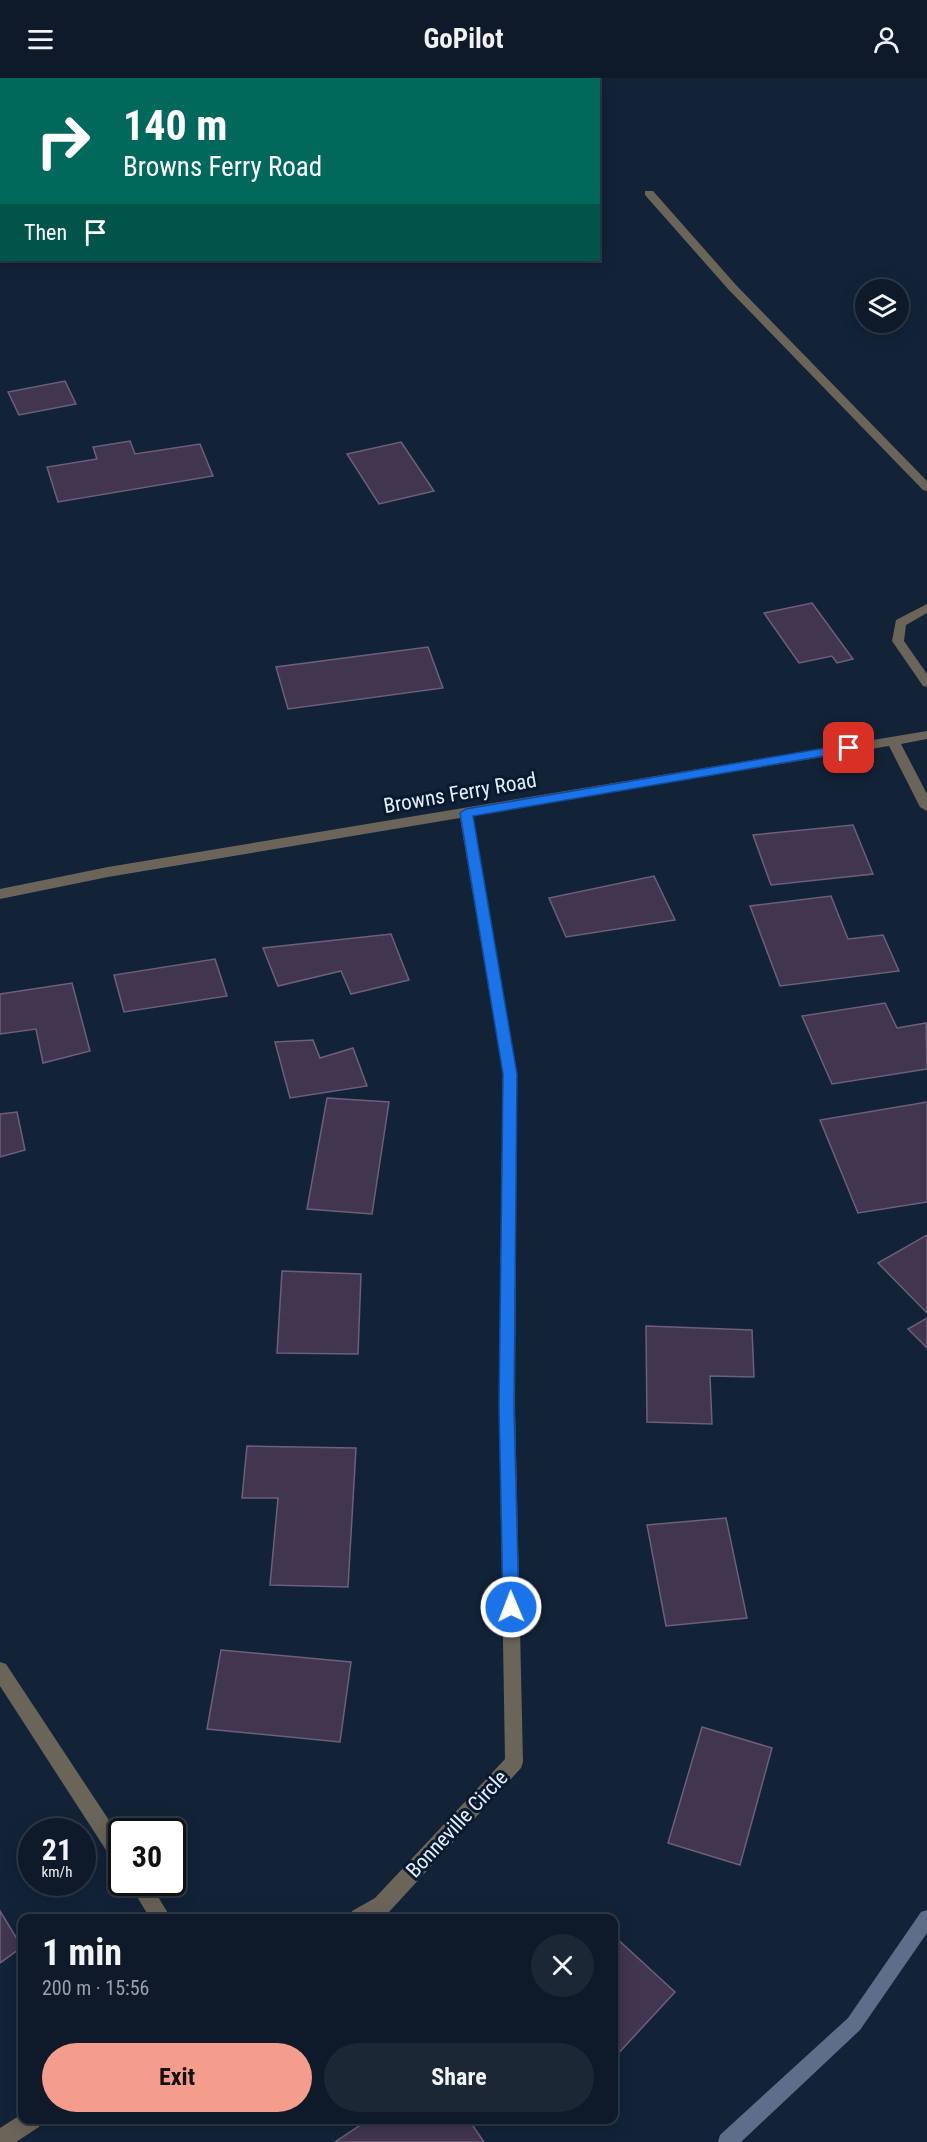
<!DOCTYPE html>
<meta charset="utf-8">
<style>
body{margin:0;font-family:"Roboto Condensed",sans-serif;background:#1c2736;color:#f1f3f6;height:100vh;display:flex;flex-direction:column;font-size:22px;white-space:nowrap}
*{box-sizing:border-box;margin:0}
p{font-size:20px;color:#9ba1a8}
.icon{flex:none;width:33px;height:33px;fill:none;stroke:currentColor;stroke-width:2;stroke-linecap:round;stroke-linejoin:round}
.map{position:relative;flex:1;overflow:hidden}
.sheet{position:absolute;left:18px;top:1836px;width:600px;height:210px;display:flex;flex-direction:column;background:#0e1a2a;border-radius:12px;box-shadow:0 3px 15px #0003,0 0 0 2px #2e3847}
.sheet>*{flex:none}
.top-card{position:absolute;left:0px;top:0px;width:600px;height:183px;box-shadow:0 3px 15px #0003,0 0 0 2px #2e3847;background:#00695c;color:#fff;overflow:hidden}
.buttons{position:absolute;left:855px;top:201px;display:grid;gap:12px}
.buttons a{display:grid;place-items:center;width:54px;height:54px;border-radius:50%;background:#0e1a2a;box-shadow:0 3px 15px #0003,0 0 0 2px #2e3847;font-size:30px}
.speed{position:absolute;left:18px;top:1740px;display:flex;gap:12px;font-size:30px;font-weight:700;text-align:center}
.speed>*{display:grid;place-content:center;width:78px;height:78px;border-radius:50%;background:#0e1a2a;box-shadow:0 3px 15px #0003,0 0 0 2px #2e3847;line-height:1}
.speed small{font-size:15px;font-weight:400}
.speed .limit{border:3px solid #111;border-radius:9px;background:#fff;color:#111}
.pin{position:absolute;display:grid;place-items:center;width:51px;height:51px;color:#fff;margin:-26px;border-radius:12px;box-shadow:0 3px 9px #0006}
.me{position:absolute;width:66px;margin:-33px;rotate:359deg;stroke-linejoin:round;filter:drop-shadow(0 0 4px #0008)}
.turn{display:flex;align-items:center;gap:21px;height:126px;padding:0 24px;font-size:27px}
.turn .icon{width:78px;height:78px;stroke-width:2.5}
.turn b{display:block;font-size:42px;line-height:51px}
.then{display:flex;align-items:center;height:57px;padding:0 24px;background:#0003;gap:12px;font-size:22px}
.round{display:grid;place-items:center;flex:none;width:63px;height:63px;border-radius:32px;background:#1c2736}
.overview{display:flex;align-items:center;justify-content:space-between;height:102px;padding:0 24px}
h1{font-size:36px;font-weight:700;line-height:45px}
.cta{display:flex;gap:12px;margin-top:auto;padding:12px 24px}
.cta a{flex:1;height:69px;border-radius:36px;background:#f49d8d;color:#111;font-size:24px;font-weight:700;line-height:69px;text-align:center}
.cta a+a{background:#1c2736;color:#f1f3f6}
header{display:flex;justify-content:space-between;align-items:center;height:78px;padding:0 24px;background:#0e1a2a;font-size:27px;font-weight:700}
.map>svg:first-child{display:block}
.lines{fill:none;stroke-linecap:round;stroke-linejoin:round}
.stream{fill:#5e6e8a;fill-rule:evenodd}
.building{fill:#423550;stroke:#6c5f7a;stroke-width:1.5}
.minor{fill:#6b6458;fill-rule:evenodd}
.route{fill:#1a73e8;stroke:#114b97;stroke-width:1.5}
.labels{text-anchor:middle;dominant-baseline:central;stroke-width:6;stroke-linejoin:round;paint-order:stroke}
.street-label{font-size:21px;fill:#e3eefd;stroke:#091a2e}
</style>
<header><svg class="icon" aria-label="menu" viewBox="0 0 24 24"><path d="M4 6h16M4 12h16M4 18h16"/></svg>GoPilot<svg class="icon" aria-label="person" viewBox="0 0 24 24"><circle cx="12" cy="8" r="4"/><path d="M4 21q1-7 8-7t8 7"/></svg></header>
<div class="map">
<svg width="927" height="2064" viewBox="0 0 927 2064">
<rect width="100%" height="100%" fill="#122338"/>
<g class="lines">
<path class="stream" d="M927 1832V1855L860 1952 741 2064H718L720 2057 848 1940 921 1834Z"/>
</g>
<g class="building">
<path d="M65 303 76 326 19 337 8 314Z"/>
<path d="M130 363 135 376 200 366 213 398 58 424 47 389 97 381 93 369Z"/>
<path d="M401 364 434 413 379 426 347 376Z"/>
<path d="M812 525 853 581 837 585 832 578 799 585 764 535Z"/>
<path d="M428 569 443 610 288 631 276 589Z"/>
<path d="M853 747 873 796 771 807 753 757Z"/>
<path d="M654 798 675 842 566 859 549 820Z"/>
<path d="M831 818 848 861 883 857 899 893 780 908 750 828Z"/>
<path d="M391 856 409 902 351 916 341 893 278 908 263 870Z"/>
<path d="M215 881 227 918 124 934 114 897Z"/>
<path d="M72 905 90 973 43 985 36 951 0 956V916Z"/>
<path d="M885 925 897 950 926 945 927 991 832 1006 802 938Z"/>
<path d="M313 962 320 980 353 970 367 1008 290 1020 275 964Z"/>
<path d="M327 1020 389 1024 372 1136 307 1131Z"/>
<path d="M927 1024V1124L858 1135 820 1042Z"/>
<path d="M17 1034 25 1072 0 1079V1036Z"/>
<path d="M927 1157V1235L878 1185Z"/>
<path d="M282 1193 361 1196 358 1276 277 1275Z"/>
<path d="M927 1240V1270L908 1251Z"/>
<path d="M646 1248 752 1252 754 1299 710 1298 712 1346 647 1344Z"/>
<path d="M247 1368 356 1370 348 1509 270 1507 278 1420H242Z"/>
<path d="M726 1440 747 1540 666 1548 647 1447Z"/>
<path d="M221 1572 351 1584 340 1664 207 1651Z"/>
<path d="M702 1649 772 1670 740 1787 668 1765Z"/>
<path d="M0 1833 22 1869 0 1885Z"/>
<path d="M614 1858 675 1914 614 1980Z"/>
<path d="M368 2042H469L484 2064H335Z"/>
</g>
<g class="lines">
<g class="minor">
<path d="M645 113H653L736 207 927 403V413L923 412 728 211 645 117Z"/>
<path d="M927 526V535L906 547 904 563 927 596V609L923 608 892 563 896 542Z"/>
<path d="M927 653V661L901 666 927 716V733L920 729 889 668 473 737 517 996 515 1328 523 1684 521 1690 389 1834 377 1840H349L352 1833 375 1820 505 1681 499 1328 503 996 460 740 108 799 0 821V811L108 789Z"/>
<path d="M0 1584 6 1586 122 1762V1789L115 1786 0 1608Z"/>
<path d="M128 1804H149L171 1840H150Z"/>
<path d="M22 2036V2042H42L39 2049 16 2064H0V2050Z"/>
</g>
</g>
<path class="route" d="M849 666 853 667V673L473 738 517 996 514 1328 519 1529 516 1534 511 1536 505 1534 503 1529 499 1328 503 996 460 735 466 731Z"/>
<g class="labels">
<g class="street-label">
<text transform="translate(460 715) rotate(-10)">Browns Ferry Road</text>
<text transform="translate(457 1746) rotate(-47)">Bonneville Circle</text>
</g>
</g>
</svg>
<div class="buttons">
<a><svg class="icon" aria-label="layers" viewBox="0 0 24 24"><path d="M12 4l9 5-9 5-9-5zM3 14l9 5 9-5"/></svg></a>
</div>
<div class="speed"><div>21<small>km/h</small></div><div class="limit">30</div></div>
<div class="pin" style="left:849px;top:670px;background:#d93025"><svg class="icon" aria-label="arrive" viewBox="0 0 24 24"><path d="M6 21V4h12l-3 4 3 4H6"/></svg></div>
<svg class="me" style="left:511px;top:1529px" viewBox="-20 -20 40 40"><circle r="17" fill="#1a73e8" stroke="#fff" stroke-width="3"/><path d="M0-11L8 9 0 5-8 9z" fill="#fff"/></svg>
<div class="top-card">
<div class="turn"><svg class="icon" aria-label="right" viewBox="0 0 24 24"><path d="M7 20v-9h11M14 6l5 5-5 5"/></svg><div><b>140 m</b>Browns Ferry Road</div></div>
<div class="then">Then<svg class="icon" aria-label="arrive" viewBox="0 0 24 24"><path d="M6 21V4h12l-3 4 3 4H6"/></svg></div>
</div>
<section class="sheet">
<div class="overview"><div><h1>1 min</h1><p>200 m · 15:56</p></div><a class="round"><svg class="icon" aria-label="close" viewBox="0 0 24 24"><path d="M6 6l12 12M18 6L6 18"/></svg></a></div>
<div class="cta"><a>Exit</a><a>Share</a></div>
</section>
</div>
